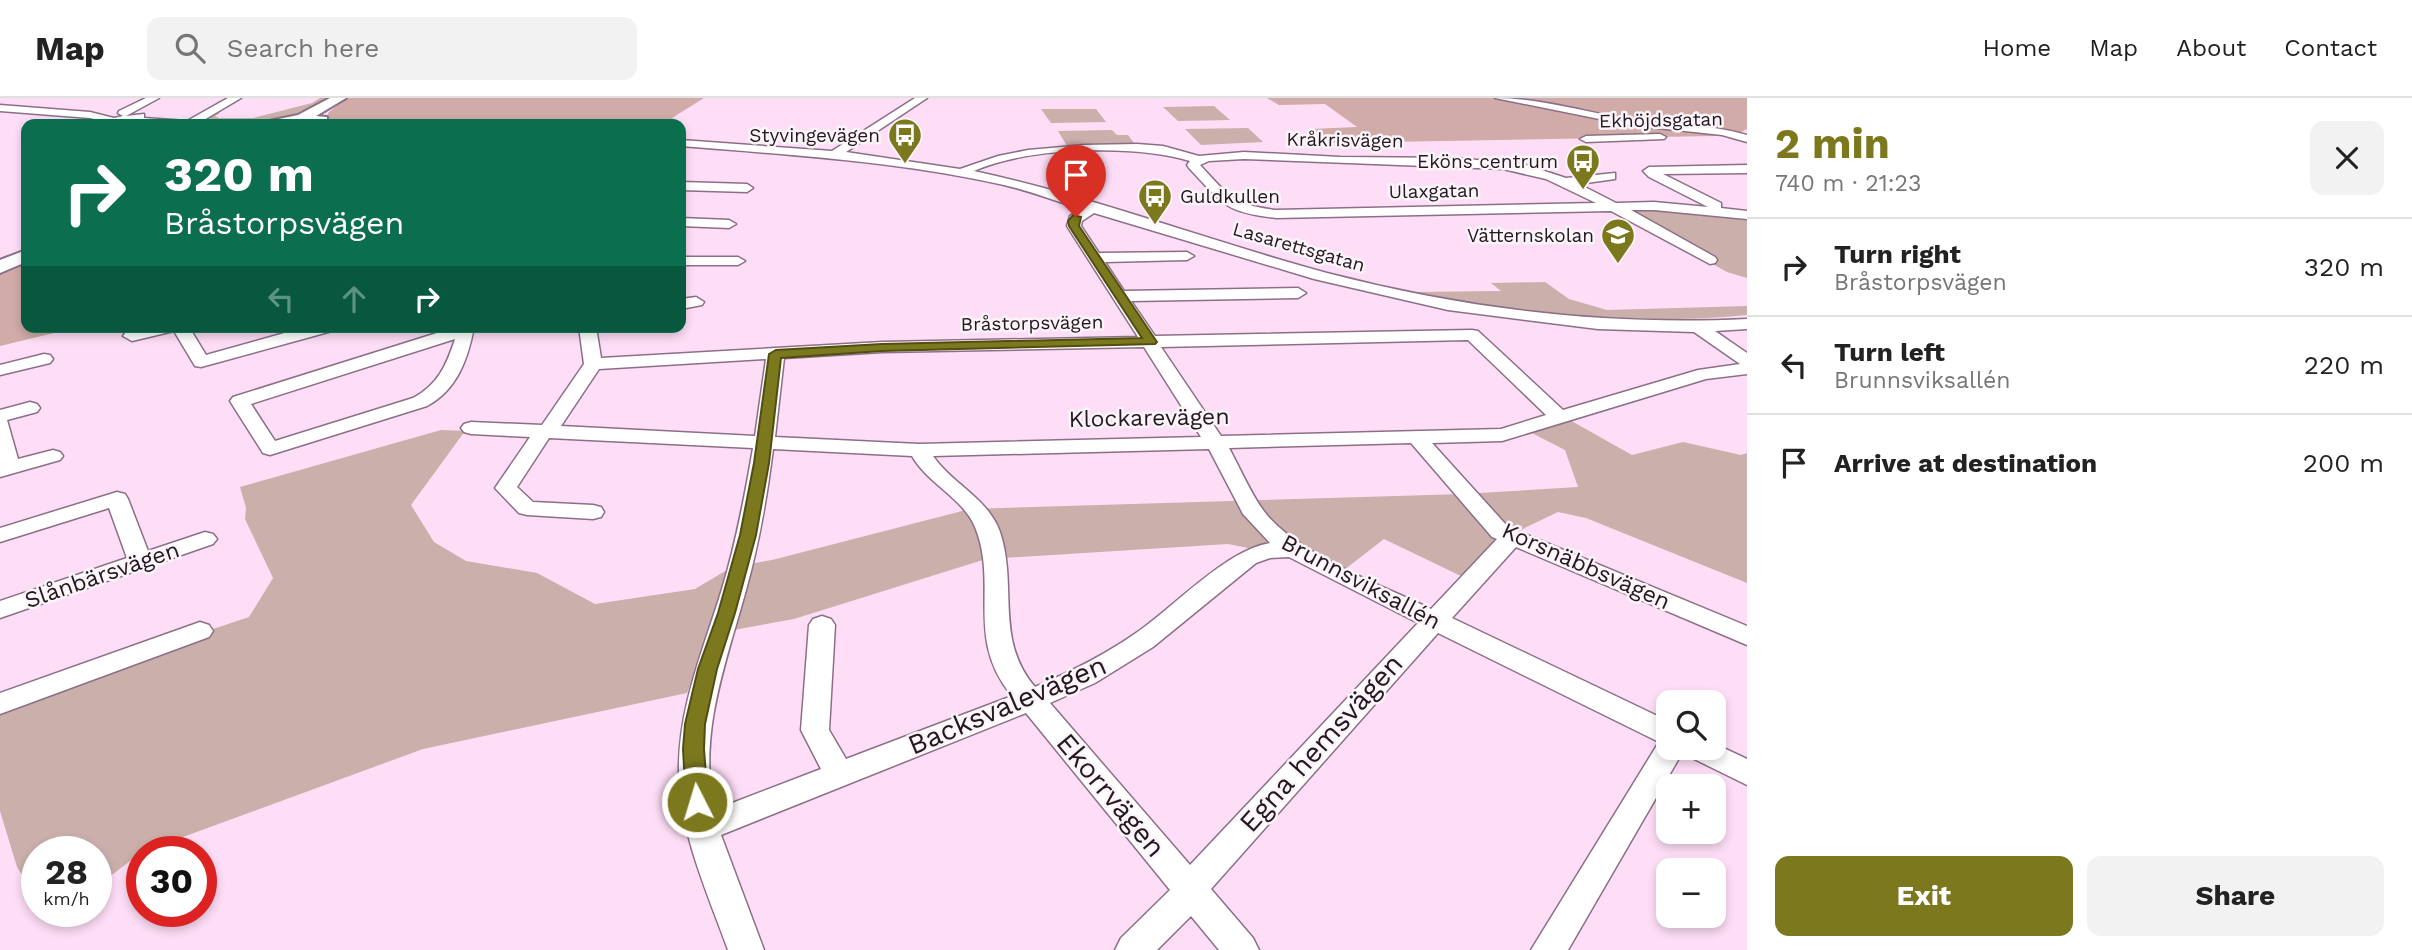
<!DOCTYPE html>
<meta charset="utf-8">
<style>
body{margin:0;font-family:"Work Sans",sans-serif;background:#f2f2f2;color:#222;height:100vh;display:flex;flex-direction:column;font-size:26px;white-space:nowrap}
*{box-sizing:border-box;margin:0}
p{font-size:23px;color:#767676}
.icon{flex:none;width:38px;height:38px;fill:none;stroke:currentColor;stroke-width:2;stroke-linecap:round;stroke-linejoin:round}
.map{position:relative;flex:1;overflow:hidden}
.drawer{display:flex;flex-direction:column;background:#fff;width:665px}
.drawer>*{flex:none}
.banner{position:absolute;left:21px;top:21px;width:665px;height:214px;border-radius:14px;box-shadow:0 4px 10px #0003;background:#0b6e4f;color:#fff;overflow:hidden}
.controls{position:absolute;left:1656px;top:592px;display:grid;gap:14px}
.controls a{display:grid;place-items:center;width:70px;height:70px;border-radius:14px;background:#fff;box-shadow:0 4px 10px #0003;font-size:35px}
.speed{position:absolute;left:21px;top:738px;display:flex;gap:14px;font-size:35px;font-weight:700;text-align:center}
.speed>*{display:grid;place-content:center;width:91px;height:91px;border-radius:50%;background:#fff;box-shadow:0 4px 10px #0003;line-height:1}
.speed small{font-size:18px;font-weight:400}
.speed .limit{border:10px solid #d22;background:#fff;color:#111}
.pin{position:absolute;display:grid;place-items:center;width:60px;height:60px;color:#fff;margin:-72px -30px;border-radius:50% 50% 50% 0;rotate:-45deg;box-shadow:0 0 7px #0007}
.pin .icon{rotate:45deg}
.me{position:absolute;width:77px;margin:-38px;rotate:355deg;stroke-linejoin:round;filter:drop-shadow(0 0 5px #0008)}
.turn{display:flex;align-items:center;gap:24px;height:147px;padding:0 28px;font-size:32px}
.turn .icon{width:91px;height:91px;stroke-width:2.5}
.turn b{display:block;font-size:49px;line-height:60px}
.lanes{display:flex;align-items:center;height:66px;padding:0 28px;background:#0003;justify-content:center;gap:35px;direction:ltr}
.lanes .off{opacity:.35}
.round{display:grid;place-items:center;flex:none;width:74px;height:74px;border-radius:14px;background:#f2f2f2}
.headline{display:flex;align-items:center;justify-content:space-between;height:119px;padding:0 28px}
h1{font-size:42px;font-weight:700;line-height:52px;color:#7c781d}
.action{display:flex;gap:14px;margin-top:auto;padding:14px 28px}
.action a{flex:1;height:80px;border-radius:14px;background:#7c781d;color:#fff;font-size:28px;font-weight:700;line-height:80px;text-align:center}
.action a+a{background:#f2f2f2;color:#222}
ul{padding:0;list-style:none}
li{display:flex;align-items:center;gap:21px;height:98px;padding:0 28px;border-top:2px solid #e0e0e0}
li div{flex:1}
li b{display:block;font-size:26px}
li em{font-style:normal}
header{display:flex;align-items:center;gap:42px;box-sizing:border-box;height:98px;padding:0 35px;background:#fff;border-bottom:2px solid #e0e0e0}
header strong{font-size:33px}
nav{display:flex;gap:38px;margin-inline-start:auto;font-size:24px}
.search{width:490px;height:63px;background:#f2f2f2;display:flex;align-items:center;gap:18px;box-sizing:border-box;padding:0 24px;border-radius:14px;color:#767676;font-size:26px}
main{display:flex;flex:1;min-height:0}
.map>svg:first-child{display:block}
.green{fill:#caafab}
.forest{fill:#d0aba7}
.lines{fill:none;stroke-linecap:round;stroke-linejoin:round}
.minor-casing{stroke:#8c6f86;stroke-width:3}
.major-casing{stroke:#8c6f86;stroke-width:4}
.minor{fill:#fff;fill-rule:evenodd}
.major{fill:#fff;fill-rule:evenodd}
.route{fill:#7c781d;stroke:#514e13;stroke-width:2}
.labels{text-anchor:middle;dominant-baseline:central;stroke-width:5;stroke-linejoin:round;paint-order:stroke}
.far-street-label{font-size:19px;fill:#231821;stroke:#fbf4f9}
.far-poi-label{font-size:19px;fill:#231821;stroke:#fbf4f9;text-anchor:end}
.street-label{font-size:23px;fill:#231821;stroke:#fbf4f9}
.near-street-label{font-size:28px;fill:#231821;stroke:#fbf4f9}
</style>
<header>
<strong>Map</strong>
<div class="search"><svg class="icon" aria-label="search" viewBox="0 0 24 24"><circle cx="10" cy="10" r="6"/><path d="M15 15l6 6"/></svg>Search here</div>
<nav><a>Home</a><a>Map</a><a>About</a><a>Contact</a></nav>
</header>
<main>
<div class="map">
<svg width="1747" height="852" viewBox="0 0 1747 852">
<rect width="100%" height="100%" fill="#fedef7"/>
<g class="green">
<path d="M320 0H333C324 5 314 13 305 17 277 27 225 31 196 25L213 15H220L215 18 219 20H253L312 5Z"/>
<path d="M1214 8 1230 22 1178 23 1163 9Z"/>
<path d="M1041 11H1096L1106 24 1051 25Z"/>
<path d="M1248 30 1263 44 1201 47 1185 31Z"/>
<path d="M1112 32 1117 37H1128L1134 45 1067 48 1058 33Z"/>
<path d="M1609 108 1747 117V180L1727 174Z"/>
<path d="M1545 184 1569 201 1607 212 1747 208V217C1667 225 1588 221 1508 212 1477 209 1442 206 1414 194L1501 193 1491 185Z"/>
<path d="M1559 316 1632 357 1683 344 1741 357 1747 355V485L1586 420 1558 414 1504 440 1465 480 1384 441 1335 479 1275 445 1253 451 1228 446 986 461 794 521 712 536 687 595 423 651 142 754 96 789V754H37V802L17 769 0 713V602L249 519 273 480 245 421 246 410 240 389 441 332 465 333 411 407 434 444 466 463 537 475 595 506 695 491 732 469 772 462 970 411 1463 396 1578 389 1565 352 1520 329Z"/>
</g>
<g class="forest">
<path d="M346 0H704L672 20 677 22 679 26H329L328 15Z"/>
<path d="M1267 0H1747V31L1735 37 1712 38 1331 45 1311 31 1357 29 1325 6 1279 7Z"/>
<path d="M26 158V229H79L0 248V169Z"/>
</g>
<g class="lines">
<g class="minor-casing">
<g id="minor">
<path d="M146 0H159L126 18 144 16V20L187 23 228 0H241L197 26H114L90 20 0 13V7L90 14 114 20 123 18 118 15 119 13Z"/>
<path d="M915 0H927L846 54 960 71 998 58 1028 52 1085 47 1137 46 1163 48 1199 58 1244 54 1340 59 1457 60 1526 67 1566 80 1615 75V81L1579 86 1616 105 1654 104 1708 109 1649 79 1643 73 1649 69 1747 67V75L1663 76 1721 105V110L1747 113V121L1654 112H1631L1715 159 1717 162 1715 165 1710 166 1611 113 1276 120C1224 114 1223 106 1189 70L1187 67 1190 63C1134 46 1028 49 974 73 1094 99 1209 143 1327 175 1465 211 1604 228 1747 221V231L1715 233 1747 255V276L1706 281 1502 343 1432 345 1508 429 1747 528V547L1516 449 1452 520 1668 623V649H1713V645L1747 661V687L1682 655 1568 852H1531L1659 644 1438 535 1211 791 1253 840 1259 852H1219L1191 818 1157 852H1115L1121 840 1170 792 1026 615 721 737 764 852H728C708 796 681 738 679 678 677 612 703 553 722 491 736 445 745 397 753 350L549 340 517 389 533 404 593 407 601 409 604 414 601 419 593 421 527 417 519 415 495 390 530 339 471 336 464 334 461 330 464 326 471 324 542 327 584 266 579 229H596L601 260 882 244 1138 239 1067 128 1070 118 1081 111C1056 103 1030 93 1004 87 897 63 790 57 681 48V42L832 53ZM1244 61 1503 71 1546 81 1596 105 1276 112C1233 107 1228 97 1200 67L1209 63ZM1094 115 1314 181 1448 212 1598 231 1694 234 1740 266 1698 272 1563 312 1478 233 1472 232 1155 238 1131 203 1298 200 1306 195 1298 190 1124 193 1105 164 1187 162 1194 158 1187 154 1099 155 1081 128 1082 123ZM1468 242 1546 317 1501 331 1221 338 1161 249ZM1144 249 1201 339 919 346 775 339 784 260 882 254ZM766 261 755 338 561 328 599 271ZM1411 345 1492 439 1497 441 1431 511C1382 487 1295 456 1263 412 1250 394 1240 370 1229 350ZM773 351 912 358C928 386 963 400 975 429 999 488 964 540 1012 598L846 661 829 632 835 527 831 521 822 518 813 521 809 527 801 632 821 671 714 712C698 635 726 565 746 492 759 446 767 399 773 351ZM1209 351 1243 416 1270 445C1226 452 1174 509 1136 535 1105 557 1070 574 1035 589 994 541 1018 488 1000 434 988 400 952 386 933 358ZM1289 459 1418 525 1190 767 1050 605 1095 585 1153 549 1256 465 1270 460Z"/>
<path d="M1495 0C1540 0 1584 14 1629 21 1668 26 1708 26 1747 37V44L1722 37 1629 27Z"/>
<path d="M1660 36 1666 39 1664 41 1586 44 1580 41 1586 38Z"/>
<path d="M681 84 747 86 753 90 747 94 681 92Z"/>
<path d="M681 120 729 122 736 126 729 130 681 128Z"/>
<path d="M681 159H738L745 163 738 167H681Z"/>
<path d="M696 199 704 204 702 207 681 211V201Z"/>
<path d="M147 229H189L206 257 306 229H334L332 233 201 269 195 268 174 233 132 243 123 238 126 234Z"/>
<path d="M456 229H474C468 261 457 292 427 308L270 357 263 355 230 303 233 299ZM455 241C447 266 438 287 413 300L275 343 251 306Z"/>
<path d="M44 256 50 257 53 261 50 265 0 277V267Z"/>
<path d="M30 304 37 306 40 310 37 314 7 322 18 361 53 352 60 354 63 358 60 362 0 379V312Z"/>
<path d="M117 394 125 396 128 401 148 453 205 434 213 436 217 441 213 446 0 520V503L127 460 109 410 0 444V430Z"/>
<path d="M200 524 209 527 213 533 209 539 0 616V595Z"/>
</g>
</g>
<g class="major-casing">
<g id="major">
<path d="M330 0H346L316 18 327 19V25L267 26 269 23 298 17Z"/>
<path d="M26 152V164L0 175V162Z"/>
</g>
</g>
<use href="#minor" class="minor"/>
<use href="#major" class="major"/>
</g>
<path class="route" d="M1073 117 1081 119 1079 128 1157 244 1155 246 882 253 781 260 769 365 756 437 735 515 717 571 705 626 704 651 708 704 705 710 697 713 689 710 686 704 683 651 685 626 698 571 718 515 740 437 754 365 769 256 776 252 882 246 1142 240 1069 128 1068 123Z"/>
<defs>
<g id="bus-pin" transform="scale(1.75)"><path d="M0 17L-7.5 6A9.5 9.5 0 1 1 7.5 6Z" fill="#7c781d" stroke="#fbf4f9"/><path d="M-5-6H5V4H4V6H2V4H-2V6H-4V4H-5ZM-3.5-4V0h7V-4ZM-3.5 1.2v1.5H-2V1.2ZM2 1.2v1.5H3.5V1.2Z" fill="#fff"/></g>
<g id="school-pin" transform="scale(1.75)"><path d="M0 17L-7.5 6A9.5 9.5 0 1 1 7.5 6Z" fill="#7c781d" stroke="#fbf4f9"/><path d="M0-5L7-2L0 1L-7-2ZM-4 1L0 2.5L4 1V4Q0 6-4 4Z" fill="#fff"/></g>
</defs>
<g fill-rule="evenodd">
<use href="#bus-pin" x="905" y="37"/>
<use href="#bus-pin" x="1583" y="63"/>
<use href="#bus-pin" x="1155" y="98"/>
<use href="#school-pin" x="1618" y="137"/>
</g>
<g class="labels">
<g class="far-street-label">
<text transform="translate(1661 22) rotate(-1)">Ekhöjdsgatan</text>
<text transform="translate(1345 42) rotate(1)">Kråkrisvägen</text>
<text transform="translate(1434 93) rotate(-1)">Ulaxgatan</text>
<text transform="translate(1299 149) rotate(16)">Lasarettsgatan</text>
<text transform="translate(1032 225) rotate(-1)">Bråstorpsvägen</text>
</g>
<g class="far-poi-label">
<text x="880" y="37">Styvingevägen</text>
<text x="1558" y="63">Eköns centrum</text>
<text x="1180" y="98" text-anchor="start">Guldkullen</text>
<text x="1594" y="137">Vätternskolan</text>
</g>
<g class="street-label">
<text transform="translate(1149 320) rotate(-1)">Klockarevägen</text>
<text transform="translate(1586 468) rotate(24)">Korsnäbbsvägen</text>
<text transform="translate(102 477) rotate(-19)">Slånbärsvägen</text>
<text transform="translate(1361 484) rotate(28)">Brunnsviksallén</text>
</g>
<g class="near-street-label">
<text transform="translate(1007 607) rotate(-23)">Backsvalevägen</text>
<text transform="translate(1321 645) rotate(-48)">Egna hemsvägen</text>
<text transform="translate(1111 697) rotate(50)">Ekorrvägen</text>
</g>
</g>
</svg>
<div class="controls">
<a><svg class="icon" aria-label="search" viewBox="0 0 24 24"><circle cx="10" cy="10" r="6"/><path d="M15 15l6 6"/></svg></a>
<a>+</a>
<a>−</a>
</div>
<div class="speed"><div>28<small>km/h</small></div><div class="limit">30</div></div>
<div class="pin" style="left:1076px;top:119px;background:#d93025"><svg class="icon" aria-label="arrive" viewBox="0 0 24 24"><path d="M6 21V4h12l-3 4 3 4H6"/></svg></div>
<svg class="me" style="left:697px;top:704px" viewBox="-20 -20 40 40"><circle r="17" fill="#7c781d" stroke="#fff" stroke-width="3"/><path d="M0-11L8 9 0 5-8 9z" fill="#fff"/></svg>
<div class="banner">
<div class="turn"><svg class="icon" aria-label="right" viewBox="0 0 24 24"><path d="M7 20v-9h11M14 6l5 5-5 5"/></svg><div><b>320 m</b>Bråstorpsvägen</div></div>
<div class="lanes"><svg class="icon off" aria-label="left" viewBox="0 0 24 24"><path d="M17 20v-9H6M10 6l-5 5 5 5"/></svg><svg class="icon off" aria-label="ahead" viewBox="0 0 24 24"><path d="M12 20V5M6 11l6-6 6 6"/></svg><svg class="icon" aria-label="right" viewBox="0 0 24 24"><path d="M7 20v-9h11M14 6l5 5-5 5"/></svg></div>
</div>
</div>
<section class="drawer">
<div class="headline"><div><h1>2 min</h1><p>740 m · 21:23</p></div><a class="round"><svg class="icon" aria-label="close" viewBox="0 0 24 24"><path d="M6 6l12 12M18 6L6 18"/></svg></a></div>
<ul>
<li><svg class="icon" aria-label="right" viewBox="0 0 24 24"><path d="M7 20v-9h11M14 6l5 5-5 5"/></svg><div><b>Turn right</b><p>Bråstorpsvägen</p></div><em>320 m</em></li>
<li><svg class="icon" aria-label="left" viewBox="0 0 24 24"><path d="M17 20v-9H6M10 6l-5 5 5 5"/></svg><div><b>Turn left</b><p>Brunnsviksallén</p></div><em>220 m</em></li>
<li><svg class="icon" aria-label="arrive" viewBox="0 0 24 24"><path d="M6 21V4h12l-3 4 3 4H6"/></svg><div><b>Arrive at destination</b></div><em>200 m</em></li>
</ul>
<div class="action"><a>Exit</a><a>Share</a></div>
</section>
</main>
